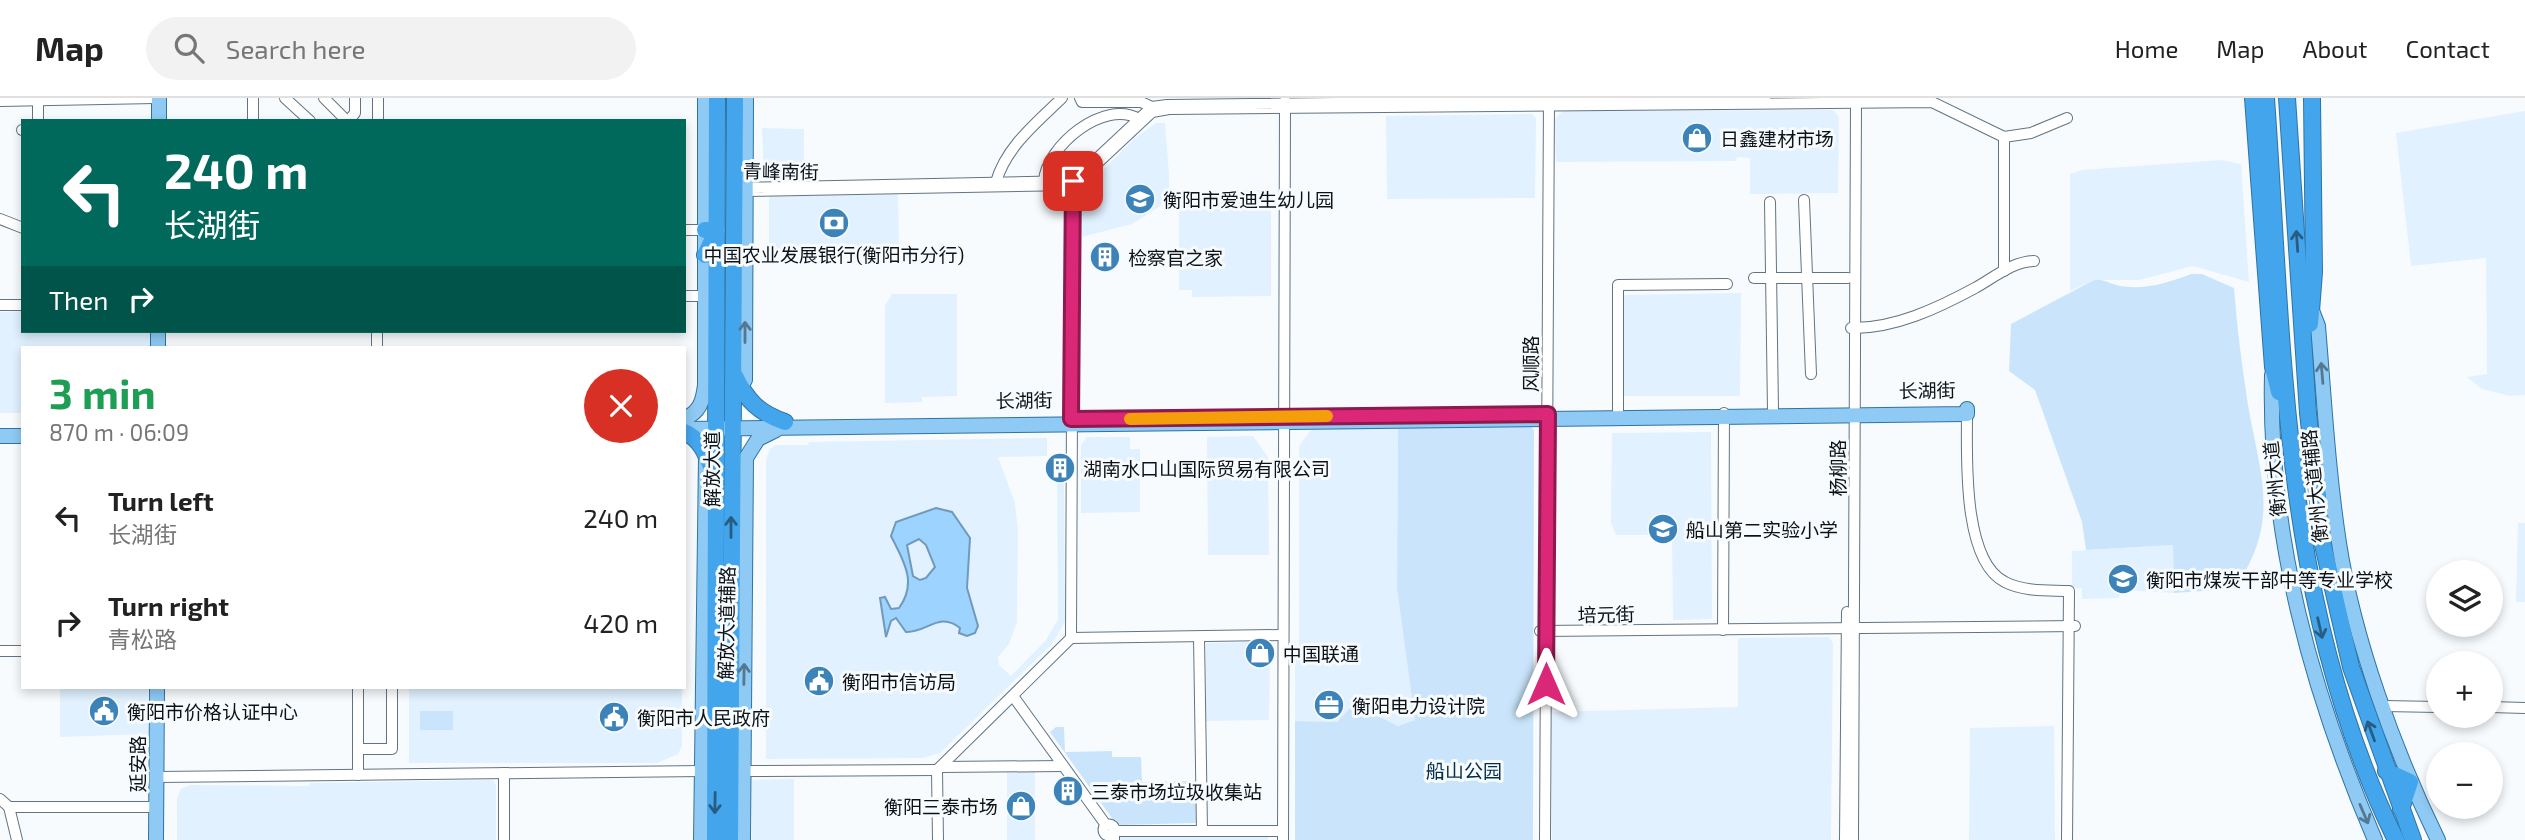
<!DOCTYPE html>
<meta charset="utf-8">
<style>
body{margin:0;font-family:"Exo 2","Noto Sans SC",sans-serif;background:#f2f2f2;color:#222;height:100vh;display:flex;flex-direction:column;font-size:26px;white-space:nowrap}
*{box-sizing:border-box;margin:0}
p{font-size:23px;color:#767676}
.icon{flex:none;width:38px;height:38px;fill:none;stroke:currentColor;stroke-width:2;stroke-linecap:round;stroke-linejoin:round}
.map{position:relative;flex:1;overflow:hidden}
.details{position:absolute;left:21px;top:248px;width:665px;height:343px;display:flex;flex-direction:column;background:#fff;border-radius:0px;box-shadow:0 4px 10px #0003}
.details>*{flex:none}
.guide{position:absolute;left:21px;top:21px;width:665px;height:214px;border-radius:0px;box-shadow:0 4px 10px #0003;background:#00695c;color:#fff;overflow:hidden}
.tools{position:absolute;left:2426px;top:462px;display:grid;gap:14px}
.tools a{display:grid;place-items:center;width:77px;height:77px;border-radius:50%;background:#fff;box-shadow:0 4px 10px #0003;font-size:35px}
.pin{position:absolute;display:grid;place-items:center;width:60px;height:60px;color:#fff;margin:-30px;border-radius:14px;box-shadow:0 4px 10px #0006}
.me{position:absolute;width:77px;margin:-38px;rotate:0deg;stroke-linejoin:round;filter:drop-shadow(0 0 5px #0008)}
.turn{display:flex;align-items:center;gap:24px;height:147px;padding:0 28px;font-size:32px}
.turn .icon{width:91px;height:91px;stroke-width:2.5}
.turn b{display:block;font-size:49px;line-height:60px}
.then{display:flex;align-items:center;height:66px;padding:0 28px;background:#0003;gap:14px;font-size:26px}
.round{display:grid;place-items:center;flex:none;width:74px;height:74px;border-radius:37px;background:#f2f2f2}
.overview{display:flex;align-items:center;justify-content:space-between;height:119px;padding:0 28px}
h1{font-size:42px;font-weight:700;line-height:52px;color:#1e9e55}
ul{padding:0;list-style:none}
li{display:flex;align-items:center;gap:21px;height:105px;padding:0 28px}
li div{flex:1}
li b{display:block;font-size:26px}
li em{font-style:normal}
header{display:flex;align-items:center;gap:42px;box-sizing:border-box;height:98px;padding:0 35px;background:#fff;border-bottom:2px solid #e0e0e0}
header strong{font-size:33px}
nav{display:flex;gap:38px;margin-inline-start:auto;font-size:24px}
.search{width:490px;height:63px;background:#f2f2f2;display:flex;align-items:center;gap:18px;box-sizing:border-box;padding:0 24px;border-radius:38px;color:#767676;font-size:26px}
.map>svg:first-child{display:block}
.built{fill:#e1f1ff}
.green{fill:#cae5fb}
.water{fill:#9cd3ff;stroke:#7199ba;stroke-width:2;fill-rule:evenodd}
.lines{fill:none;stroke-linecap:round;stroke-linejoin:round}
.minor-casing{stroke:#627483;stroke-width:12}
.major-casing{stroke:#3073a2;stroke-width:16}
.highway-casing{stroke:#3073a2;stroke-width:18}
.minor{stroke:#fff;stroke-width:10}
.major{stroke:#8ecaf4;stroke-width:14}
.highway{stroke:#43a6ed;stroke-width:16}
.oneway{stroke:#285c82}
.oneway2{stroke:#547891}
.route-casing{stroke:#8e194d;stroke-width:18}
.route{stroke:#db2777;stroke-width:12}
.slow{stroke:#f59e0b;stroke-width:12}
.labels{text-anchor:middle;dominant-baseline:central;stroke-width:6;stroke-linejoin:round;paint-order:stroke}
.poi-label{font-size:19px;fill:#0c1318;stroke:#f7fbfe;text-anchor:start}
.street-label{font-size:19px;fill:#0c1318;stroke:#f7fbfe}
.park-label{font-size:19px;fill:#032f4b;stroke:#f7fbfe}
</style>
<header>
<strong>Map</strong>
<div class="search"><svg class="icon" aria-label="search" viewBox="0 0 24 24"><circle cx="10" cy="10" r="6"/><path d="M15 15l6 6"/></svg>Search here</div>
<nav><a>Home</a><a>Map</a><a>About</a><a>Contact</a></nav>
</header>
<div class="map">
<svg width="2525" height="742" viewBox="0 0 2525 742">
<rect width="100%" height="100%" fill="#f7fbfe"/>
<g class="built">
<path d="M1833 12 1839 19 1838 95 1750 96V60L1737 59 1736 63 1556 64 1555 21 1563 13Z"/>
<path d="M2525 13V297L2510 298 2482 291 2467 279 2487 276 2486 160 2411 168 2396 35Z"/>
<path d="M1532 16 1536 20 1535 100 1387 101 1386 18Z"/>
<path d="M1156 25H1165L1169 76V94L1160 108 1132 126 1082 139 1083 96 1087 88 1134 41Z"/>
<path d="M762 30 804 31V80H764Z"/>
<path d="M2221 62 2241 66 2249 184 2193 168 2139 182H2094L2070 193V76L2082 72Z"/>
<path d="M1271 92V198L1192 199V192H1179V100L1185 93Z"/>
<path d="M898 95 899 151 769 152V101L771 98Z"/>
<path d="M1741 195 1740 298H1623V197Z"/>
<path d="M892 196H957V298L922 299V304L885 305V208Z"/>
<path d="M23 213V233H151V250H23V315H0V214Z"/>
<path d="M1398 330 1397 491 1415 622 1398 628 1354 606 1337 624 1295 623V562H1299V348L1312 331Z"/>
<path d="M1711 334 1712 521 1673 522 1672 437H1616L1611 425 1612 335Z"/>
<path d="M1253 338 1268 359 1269 457H1208L1207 339Z"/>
<path d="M1087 339H1130V351H1140V414L1081 415V347Z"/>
<path d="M1047 340V358L998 359 1015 405 1018 433 1017 524 1009 546 998 559 999 567 1011 578 1046 542 1058 521 1057 380H1064L1065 524 1052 546 940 655 923 660 766 661V362L770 351 776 347H808L809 344Z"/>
<path d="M2518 425H2525V504H2516Z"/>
<path d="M2173 447 2174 495 2121 492 2119 500 2082 501V490H2072V453Z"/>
<path d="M1829 539 1833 545 1831 742H1552V614L1738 609V540Z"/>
<path d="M1259 544 1270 558 1269 622 1206 623V545Z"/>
<path d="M60 590H148V636L60 639Z"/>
<path d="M409 590H682V648L678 656 657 665H409Z"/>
<path d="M2054 628 2055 742H1969L1970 630Z"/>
<rect x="1007" y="673" width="28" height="69"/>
<path d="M794 681V742H752V682Z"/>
<path d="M493 682 496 687V742H177V701L181 691 191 687 309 688 310 685Z"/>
<path d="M1269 735 1268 742H1118V738Z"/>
</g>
<g class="green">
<path d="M2191 176H2202L2234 190C2237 230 2242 268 2248 307 2261 381 2281 424 2234 491L2174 495 2173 447 2086 452 2082 424 2035 292 2009 273 2011 226 2094 182C2105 181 2110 186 2120 188 2145 192 2168 185 2191 176Z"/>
<path d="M1531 328 1534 333 1533 742H1295V623L1337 624 1354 606 1398 628 1415 622 1397 491 1398 330Z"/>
<rect x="420" y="613" width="33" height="19"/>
<path d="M1056 629H1064L1065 654 1112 653V659H1141L1142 684 1196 683 1197 725 1121 727 1114 723 1050 634Z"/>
</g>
<path class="water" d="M936 410 952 414 970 440 967 490 978 528 975 535 967 538 959 535 960 530C939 513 927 535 906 534L896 520 891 523 886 539 880 500 885 499 891 511 899 510C918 484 903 462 891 438L896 424ZM919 441 926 447 935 469 926 480 920 482 913 478 907 447Z"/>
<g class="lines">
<g class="minor-casing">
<g id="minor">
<path d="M285 0 310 23"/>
<path d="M324 0 344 20"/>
<path d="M378 0V23"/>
<path d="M1080 0 1082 4H1141L1152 9"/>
<path d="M1765 0 1167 7 1152 9 1073 83 733 90 745 93 1074 87 1152 14 1169 11 1932 4 2004 39 2031 35 2067 20"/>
<path d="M0 3 155 0"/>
<path d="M349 22 355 15V0"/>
<path d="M38 23V2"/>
<path d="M253 23V0"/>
<path d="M22 32H23"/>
<path d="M2004 39V173"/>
<path d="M1044 83C1046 49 1104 0 1139 21"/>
<path d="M996 84C1006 49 1036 25 1062 0"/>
<path d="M1804 102 1811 276"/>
<path d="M1770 104 1773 313"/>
<path d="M0 121 23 130"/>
<path d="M684 132H705"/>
<path d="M1754 180H1848"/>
<path d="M684 198H705"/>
<path d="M0 207H23"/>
<path d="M1851 230C1894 231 1938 210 1975 190 1995 179 2011 164 2034 163"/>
<path d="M377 250V233"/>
<path d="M1618 315V187L1727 186"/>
<path d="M1967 316C1967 357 1962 463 2005 484 2024 494 2049 492 2069 493L2067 742"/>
<path d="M1723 532 1724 315"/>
<path d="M1540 533 2075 528"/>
<path d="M1199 539 1202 732"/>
<path d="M1071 540 1279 537"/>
<path d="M0 553H23"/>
<path d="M358 590V677"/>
<path d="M1013 598 1106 727"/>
<path d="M2384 608 2438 609"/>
<path d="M2490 609 2525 610"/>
<path d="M358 651H392V590"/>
<path d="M941 669 1063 668"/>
<path d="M744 673 937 672"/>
<path d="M504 675V742"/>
<path d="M157 679 702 673"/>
<path d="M0 701 9 709 17 742"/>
<path d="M9 709H156"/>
<circle cx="1109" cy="732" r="5.5"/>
<path d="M938 742 937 672 1071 540 1073 83"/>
<path d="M1114 742V733H1283"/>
<path d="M1283 742 1285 3"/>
<path d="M1545 742 1549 0"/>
<path d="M1845 742 1847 514"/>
<path d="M1853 742 1856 4 1853 1"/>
</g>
</g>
<g class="major-casing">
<g id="major">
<path d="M159 23V0"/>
<path d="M2311 210 2318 228C2324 300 2328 373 2339 445 2354 542 2395 654 2438 742"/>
<path d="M158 250V233"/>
<path d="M2272 277C2268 438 2312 595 2375 742"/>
<path d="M736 295 745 282 746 0"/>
<path d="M684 321C700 314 703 303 705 287V0"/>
<path d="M684 331 1967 316V311"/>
<path d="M0 338H23"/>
<path d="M156 742 157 590"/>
<path d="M701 742 706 359"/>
<path d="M743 742 746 360 758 341 776 332"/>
</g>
</g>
<g class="highway-casing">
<g id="highway">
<path d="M2253 0 2273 269 2279 294"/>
<path d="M2266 0C2284 254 2281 508 2396 742"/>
<path d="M2287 0 2308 315 2323 447 2351 569 2413 742"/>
<path d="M705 132H717L705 157"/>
<path d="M2310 226 2314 174 2312 0"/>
<path d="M735 278C747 303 759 315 785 324"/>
<path d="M684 334C702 341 707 359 714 376"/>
<path d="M2386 673 2410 684 2401 711"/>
<path d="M715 742 717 0"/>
<path d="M730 742 735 0"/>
</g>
</g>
<use href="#minor" class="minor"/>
<use href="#major" class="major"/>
<use href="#highway" class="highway"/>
</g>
<defs><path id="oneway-shaft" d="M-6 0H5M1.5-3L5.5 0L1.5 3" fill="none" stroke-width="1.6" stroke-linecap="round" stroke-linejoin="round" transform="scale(1.75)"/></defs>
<g class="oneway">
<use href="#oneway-shaft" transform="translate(2297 143) rotate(-94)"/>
<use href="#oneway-shaft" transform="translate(731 429) rotate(-90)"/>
<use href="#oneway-shaft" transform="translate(2320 530) rotate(77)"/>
<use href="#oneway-shaft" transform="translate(2371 633) rotate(-110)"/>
<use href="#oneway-shaft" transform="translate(715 705) rotate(91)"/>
</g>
<g class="oneway2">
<use href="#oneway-shaft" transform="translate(745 234) rotate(-90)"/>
<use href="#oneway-shaft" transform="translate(2322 275) rotate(-95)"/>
<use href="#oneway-shaft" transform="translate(744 576) rotate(-89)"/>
<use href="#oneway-shaft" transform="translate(2364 716) rotate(67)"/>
</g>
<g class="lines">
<g class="route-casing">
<path id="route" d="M1073 83 1071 321 1548 316 1546 586"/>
</g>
<use href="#route" class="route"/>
<path class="slow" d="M1130 321 1327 318"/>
</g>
<defs>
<g id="shop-disc" transform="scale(1.575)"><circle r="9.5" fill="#3b83b8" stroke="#f7fbfe"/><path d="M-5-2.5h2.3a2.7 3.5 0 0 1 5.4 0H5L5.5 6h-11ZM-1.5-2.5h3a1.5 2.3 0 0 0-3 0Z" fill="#fff"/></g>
<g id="school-disc" transform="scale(1.575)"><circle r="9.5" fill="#3b83b8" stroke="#f7fbfe"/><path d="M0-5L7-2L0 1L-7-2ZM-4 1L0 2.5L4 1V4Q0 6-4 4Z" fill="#fff"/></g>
<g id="bank-disc" transform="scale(1.575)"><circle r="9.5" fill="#3b83b8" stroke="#f7fbfe"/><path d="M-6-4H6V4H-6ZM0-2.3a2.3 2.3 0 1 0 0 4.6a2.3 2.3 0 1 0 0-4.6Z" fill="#fff"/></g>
<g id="building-disc" transform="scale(1.575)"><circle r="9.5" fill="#3b83b8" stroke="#f7fbfe"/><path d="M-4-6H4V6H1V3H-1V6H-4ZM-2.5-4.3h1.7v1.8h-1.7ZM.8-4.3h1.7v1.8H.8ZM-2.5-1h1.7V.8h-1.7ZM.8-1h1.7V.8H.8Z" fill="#fff"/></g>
<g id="civic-disc" transform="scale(1.575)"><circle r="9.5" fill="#3b83b8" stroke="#f7fbfe"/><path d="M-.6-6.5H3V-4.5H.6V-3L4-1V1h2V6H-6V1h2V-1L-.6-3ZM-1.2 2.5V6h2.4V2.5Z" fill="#fff"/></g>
<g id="office-disc" transform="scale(1.575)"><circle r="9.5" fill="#3b83b8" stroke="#f7fbfe"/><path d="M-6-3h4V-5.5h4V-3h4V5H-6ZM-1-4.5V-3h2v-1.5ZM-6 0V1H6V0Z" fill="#fff"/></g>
</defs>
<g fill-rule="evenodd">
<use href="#shop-disc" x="1697" y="40"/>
<use href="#school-disc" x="1140" y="101"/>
<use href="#bank-disc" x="834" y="125"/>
<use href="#building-disc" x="1105" y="159"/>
<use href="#building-disc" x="1060" y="370"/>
<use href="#school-disc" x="1663" y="431"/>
<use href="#school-disc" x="2123" y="481"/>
<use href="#shop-disc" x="1260" y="555"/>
<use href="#civic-disc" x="819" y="583"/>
<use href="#office-disc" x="1329" y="607"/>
<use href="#civic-disc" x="104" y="613"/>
<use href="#civic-disc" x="614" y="619"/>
<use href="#building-disc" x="1068" y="693"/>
<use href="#shop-disc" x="1021" y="708"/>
</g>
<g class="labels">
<g class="poi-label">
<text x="1720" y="40">日鑫建材市场</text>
<text x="1163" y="101">衡阳市爱迪生幼儿园</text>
<text x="834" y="156" text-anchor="middle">中国农业发展银行(衡阳市分行)</text>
<text x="1128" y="159">检察官之家</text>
<text x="1083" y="370">湖南水口山国际贸易有限公司</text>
<text x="1686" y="431">船山第二实验小学</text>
<text x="2146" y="481">衡阳市煤炭干部中等专业学校</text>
<text x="1283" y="555">中国联通</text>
<text x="842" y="583">衡阳市信访局</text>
<text x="1352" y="607">衡阳电力设计院</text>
<text x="127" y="613">衡阳市价格认证中心</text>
<text x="637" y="619">衡阳市人民政府</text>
<text x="1091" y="693">三泰市场垃圾收集站</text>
<text x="998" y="708" text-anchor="end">衡阳三泰市场</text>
</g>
<g class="street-label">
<text transform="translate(781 73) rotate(1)">青峰南街</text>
<text transform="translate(1530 266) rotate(-90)">风顺路</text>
<text transform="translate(1927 292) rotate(-1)">长湖街</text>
<text transform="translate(1024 302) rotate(-1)">长湖街</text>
<text transform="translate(1837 370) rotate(-90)">杨柳路</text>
<text transform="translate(711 371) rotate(-90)">解放大道</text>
<text transform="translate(2274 381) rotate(-96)">衡州大道</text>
<text transform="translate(2314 388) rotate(-96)">衡州大道辅路</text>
<text transform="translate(1606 516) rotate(-1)">培元街</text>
<text transform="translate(726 525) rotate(-89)">解放大道辅路</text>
<text transform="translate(137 666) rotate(-90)">延安路</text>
</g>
<g class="park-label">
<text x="1464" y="672">船山公园</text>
</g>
</g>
</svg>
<div class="tools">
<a><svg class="icon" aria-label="layers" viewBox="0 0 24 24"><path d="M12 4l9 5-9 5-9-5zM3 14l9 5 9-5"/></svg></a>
<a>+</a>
<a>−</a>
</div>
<div class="pin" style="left:1073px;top:83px;background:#d93025"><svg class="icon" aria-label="arrive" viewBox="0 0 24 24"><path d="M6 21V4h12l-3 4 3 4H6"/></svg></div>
<svg class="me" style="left:1546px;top:586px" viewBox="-20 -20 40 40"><path d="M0-17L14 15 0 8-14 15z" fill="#db2777" stroke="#fff" stroke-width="4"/></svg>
<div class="guide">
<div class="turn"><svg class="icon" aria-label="left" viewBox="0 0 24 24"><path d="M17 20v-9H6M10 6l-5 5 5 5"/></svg><div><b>240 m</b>长湖街</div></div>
<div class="then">Then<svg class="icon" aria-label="right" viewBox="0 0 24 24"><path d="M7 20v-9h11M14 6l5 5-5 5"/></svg></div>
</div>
<section class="details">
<div class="overview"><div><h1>3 min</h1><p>870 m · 06:09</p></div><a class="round" style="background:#d93025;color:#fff"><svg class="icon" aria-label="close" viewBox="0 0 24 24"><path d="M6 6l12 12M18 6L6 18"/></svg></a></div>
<ul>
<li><svg class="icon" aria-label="left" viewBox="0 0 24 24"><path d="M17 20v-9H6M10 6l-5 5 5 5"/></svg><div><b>Turn left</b><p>长湖街</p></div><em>240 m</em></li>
<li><svg class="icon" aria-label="right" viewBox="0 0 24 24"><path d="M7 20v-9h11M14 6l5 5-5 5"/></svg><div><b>Turn right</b><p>青松路</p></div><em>420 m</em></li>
</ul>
</section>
</div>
